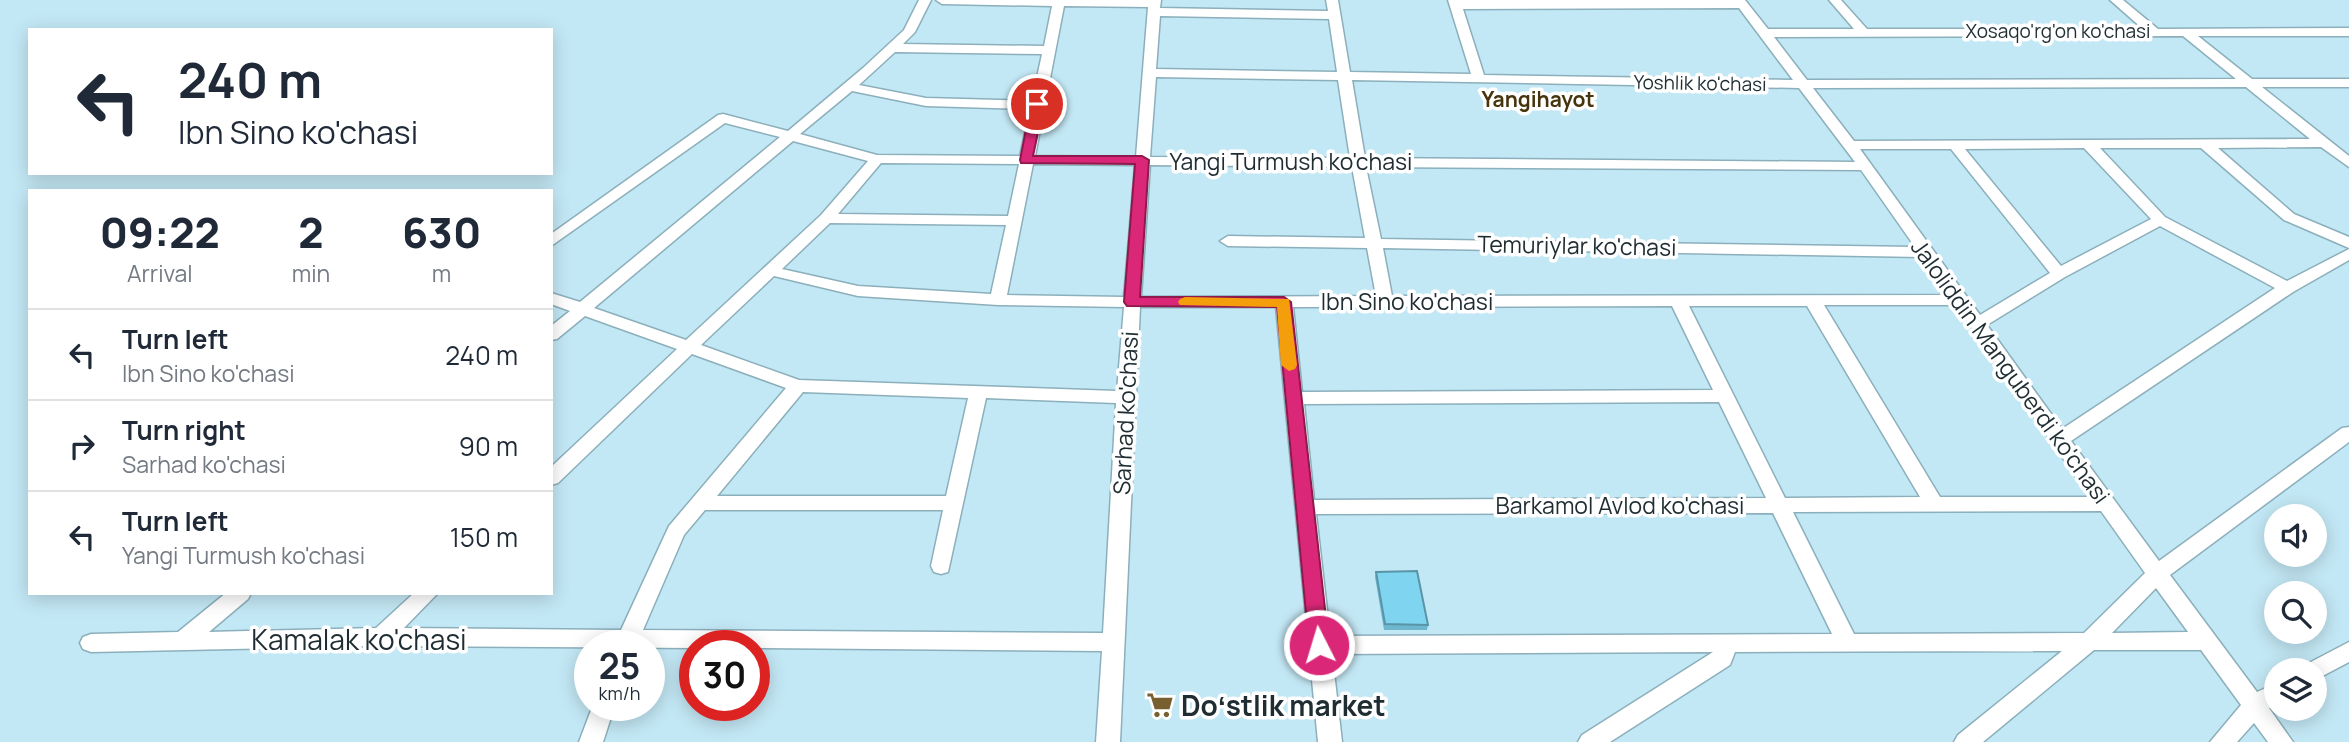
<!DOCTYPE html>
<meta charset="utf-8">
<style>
body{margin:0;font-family:Manrope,sans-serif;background:#f2f2f3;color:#1f2937;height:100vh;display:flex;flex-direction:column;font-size:26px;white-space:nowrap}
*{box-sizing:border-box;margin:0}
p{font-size:23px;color:#747a83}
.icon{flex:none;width:38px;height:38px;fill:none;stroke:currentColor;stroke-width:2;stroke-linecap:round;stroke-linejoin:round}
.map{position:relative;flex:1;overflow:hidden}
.details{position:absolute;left:28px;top:189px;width:525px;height:406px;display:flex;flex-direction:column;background:#fff;border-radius:0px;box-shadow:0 4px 18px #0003}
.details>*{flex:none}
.top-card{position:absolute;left:28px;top:28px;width:525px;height:147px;border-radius:0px;box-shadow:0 4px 18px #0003;background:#fff;color:#1f2937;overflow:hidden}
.controls{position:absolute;left:2264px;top:504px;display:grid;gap:14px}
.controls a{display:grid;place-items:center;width:63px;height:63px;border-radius:50%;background:#fff;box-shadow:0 4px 18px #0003;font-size:35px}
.speed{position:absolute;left:574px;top:630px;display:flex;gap:14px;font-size:35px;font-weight:700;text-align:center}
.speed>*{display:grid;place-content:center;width:91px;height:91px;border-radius:50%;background:#fff;box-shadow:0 4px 18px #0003;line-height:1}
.speed small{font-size:18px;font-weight:400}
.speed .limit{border:10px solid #d22;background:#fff;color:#111}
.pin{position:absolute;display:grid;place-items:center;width:60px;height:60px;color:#fff;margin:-30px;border:4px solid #fff;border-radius:50%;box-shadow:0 2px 7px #0007}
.me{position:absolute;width:77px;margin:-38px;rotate:355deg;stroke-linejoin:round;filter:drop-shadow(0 0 5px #0008)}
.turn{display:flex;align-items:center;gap:24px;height:147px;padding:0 35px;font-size:32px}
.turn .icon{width:91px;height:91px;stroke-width:2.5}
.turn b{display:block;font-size:49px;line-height:60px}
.eta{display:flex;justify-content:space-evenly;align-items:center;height:119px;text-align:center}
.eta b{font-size:42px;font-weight:800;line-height:49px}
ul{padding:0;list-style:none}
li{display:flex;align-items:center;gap:21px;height:91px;padding:0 35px;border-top:2px solid #e0e1e3}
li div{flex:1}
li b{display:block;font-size:26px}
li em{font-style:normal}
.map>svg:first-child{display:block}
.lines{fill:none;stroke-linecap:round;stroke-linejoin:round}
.minor-casing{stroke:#8bafbb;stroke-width:3}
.minor{fill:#fff;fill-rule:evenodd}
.wall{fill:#6db6ce}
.building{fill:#7fd4ef;stroke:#5994a7;stroke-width:2}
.route{fill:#db2777;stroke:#8e194d;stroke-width:2}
.slow{fill:#f59e0b}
.labels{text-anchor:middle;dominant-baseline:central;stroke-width:7;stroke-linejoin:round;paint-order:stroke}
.far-street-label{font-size:19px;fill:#1f2d32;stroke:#fff}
.far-quarter-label{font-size:21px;font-weight:bold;fill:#47340d;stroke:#fff}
.street-label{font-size:23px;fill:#1f2d32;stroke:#fff}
.near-street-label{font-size:28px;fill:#1f2d32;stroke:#fff}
.near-poi-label{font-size:28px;font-weight:bold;fill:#1f2d32;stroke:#fff;text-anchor:start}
</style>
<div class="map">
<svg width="2349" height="742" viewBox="0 0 2349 742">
<rect width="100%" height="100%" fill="#c3e8f5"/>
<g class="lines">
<g class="minor-casing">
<g id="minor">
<path d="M919 0H931L915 32 903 44 1044 46 1052 6 942 4 936 0H1161L1160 8 1328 11 1326 0H1338L1350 72 1471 74 1448 0H1745L1768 29H1854L1829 0H1841L1867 29H2143L2110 0H2123L2158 29 2349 28V36H2198L2252 79H2349V87H2262L2349 156V167L2321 147 2218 148 2294 214 2349 237V248L2284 220 2201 148H2100L2165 217 2287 281 2349 249V260L2293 292 2071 441 2159 561 2342 428 2349 427V442L2170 575 2257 692 2277 683V704L2269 708 2293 742H2268L2254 723 2237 742H2210L2241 705 2201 650H2094L1983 742H1954L1958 735 2062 651 1735 652 1730 665 1610 742H1578L1582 735 1713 652 1332 654 1342 742H1318L1276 307H1140L1120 742H1096L1102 651 754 648V646H695V648L381 646 91 652 83 649 80 643 83 637 91 634 178 632 226 593H251L248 599 209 632 376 628 414 593H438L404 628 621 630 669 526 786 388 692 354 558 483 551 485V467L677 349 585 316 557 339 551 340V326L570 311 551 304V293L580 302 780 137 725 123 551 246V234L718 115 723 114 788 131 863 68 904 30ZM1064 6 1148 7 1136 157 1035 156ZM1739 8 1793 80 1484 75 1463 9ZM1160 16 1329 19 1337 72 1156 69ZM2183 36 2236 79 1807 80 1774 37ZM895 52 1042 54 1032 101 926 98 859 85ZM1156 77 1338 80 1350 158 1150 157ZM1352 80 1799 88 1855 162 1365 158ZM2246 87 2310 139 1854 141 1813 88ZM852 91 926 106 1030 109 1020 156 877 155 800 134ZM793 141 868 161 821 215 686 340 594 308ZM2084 148 2151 219 2061 266 1965 149ZM1860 149H1951L2050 273 1980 315ZM881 163 1019 164 1008 216 838 214ZM1033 164 1135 165 1124 297 1007 295ZM1150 165 1352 167 1365 238 1228 236 1220 241 1228 246 1367 248 1376 296 1141 297ZM1366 167 1861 170 1915 247 1381 239ZM830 223 1006 225 991 294 858 286 782 269ZM2160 226 2275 288 2062 429 1987 325 2065 277ZM1383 248 1921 257 1948 295 1392 296ZM774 276 858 296 998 305 1124 307 1117 391 799 380 701 345ZM1824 305H1956L2090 497H1940ZM1672 306 1713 390 1302 392 1293 307ZM1689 306H1807L1920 497 1785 498ZM803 392 968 398 946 496H717ZM986 398 1116 403 1103 633 643 630 684 535 705 510H943L931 566 934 572 941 574 948 572ZM1719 402 1766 498 1314 500 1304 404ZM2101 511 2145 573 2084 633 1854 634 1793 512ZM1773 513 1832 634 1330 636 1316 514ZM2156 588 2188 632 2112 633Z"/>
<path d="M2349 642V662L2315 680V670H2304L2307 664Z"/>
<path d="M593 705H615L603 742H579Z"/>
</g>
</g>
<use href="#minor" class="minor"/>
</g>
<path class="wall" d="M1376 572 1428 625 1427 630H1384L1375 577Z"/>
<path class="building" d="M1417 571 1428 625 1385 624 1376 572Z"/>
<path class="route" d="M1037 101 1044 104 1033 156H1142L1149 160 1140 297H1284L1291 302 1329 645 1326 651 1319 653 1312 651 1309 645 1277 307 1127 306 1124 302 1135 164 1021 163 1020 160 1031 104Z"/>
<path class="slow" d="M1185 297 1289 299 1297 365 1295 369 1289 371 1281 365 1277 307 1180 305 1178 302 1180 299Z"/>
<defs>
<g id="supermarket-bare" transform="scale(2.1)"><path d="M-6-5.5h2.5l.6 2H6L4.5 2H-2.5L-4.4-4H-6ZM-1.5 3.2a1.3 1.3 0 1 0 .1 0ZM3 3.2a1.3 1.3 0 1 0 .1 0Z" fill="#785f30" stroke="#fff" stroke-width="2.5" paint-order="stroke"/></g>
</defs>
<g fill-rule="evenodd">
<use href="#supermarket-bare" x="1160" y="705"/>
</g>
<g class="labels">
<g class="far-street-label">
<text x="2058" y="31">Xosaqo'rg'on ko'chasi</text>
<text transform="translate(1700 83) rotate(1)">Yoshlik ko'chasi</text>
</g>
<g class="far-quarter-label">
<text x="1538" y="99">Yangihayot</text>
</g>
<g class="street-label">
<text x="1291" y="161">Yangi Turmush ko'chasi</text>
<text transform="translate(1577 245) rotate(1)">Temuriylar ko'chasi</text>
<text x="1407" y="301">Ibn Sino ko'chasi</text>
<text transform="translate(2011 371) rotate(54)">Jaloliddin Manguberdi ko'chasi</text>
<text transform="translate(1125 413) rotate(-87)">Sarhad ko'chasi</text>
<text x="1620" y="505">Barkamol Avlod ko'chasi</text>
</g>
<g class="near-street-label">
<text x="359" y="639">Kamalak ko'chasi</text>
</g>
<g class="near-poi-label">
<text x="1181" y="705">Doʻstlik market</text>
</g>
</g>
</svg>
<div class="controls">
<a><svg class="icon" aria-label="sound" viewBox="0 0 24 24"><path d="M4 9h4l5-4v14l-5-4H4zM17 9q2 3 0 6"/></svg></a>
<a><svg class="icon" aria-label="search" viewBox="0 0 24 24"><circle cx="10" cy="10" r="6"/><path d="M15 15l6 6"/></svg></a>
<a><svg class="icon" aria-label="layers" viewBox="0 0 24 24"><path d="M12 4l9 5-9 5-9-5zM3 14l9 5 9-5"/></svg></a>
</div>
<div class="speed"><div>25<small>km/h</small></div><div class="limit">30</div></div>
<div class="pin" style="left:1037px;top:104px;background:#d93025"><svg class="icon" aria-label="arrive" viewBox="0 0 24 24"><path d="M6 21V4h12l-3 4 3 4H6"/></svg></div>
<svg class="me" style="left:1319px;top:645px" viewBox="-20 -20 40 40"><circle r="17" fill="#db2777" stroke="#fff" stroke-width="3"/><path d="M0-11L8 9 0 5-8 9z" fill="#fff"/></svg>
<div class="top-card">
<div class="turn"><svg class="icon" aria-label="left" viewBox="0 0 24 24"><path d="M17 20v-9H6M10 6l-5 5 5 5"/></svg><div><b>240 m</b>Ibn Sino ko'chasi</div></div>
</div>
<section class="details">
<div class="eta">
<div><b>09:22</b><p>Arrival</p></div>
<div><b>2</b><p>min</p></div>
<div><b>630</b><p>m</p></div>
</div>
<ul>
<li><svg class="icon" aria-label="left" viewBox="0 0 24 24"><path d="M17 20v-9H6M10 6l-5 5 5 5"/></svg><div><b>Turn left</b><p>Ibn Sino ko'chasi</p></div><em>240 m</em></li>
<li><svg class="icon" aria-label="right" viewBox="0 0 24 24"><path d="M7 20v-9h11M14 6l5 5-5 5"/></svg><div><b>Turn right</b><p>Sarhad ko'chasi</p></div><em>90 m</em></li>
<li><svg class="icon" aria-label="left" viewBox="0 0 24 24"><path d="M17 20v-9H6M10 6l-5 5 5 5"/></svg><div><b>Turn left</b><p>Yangi Turmush ko'chasi</p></div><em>150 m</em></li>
</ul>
</section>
</div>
